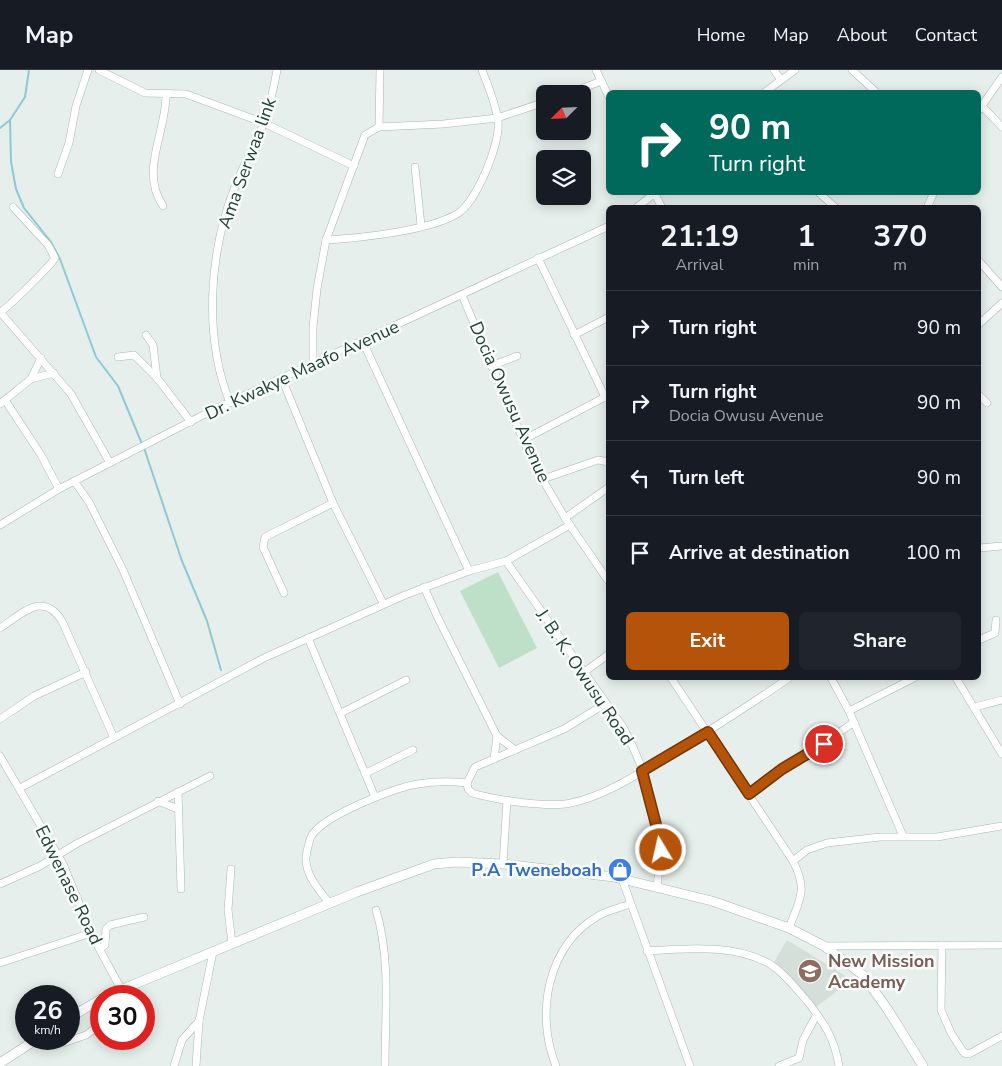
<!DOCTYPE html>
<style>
body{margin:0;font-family:"Nunito Sans",sans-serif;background:#20242c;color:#f1f3f6;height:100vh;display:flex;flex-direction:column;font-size:19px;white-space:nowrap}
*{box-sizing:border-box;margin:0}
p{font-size:16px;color:#9ea1a6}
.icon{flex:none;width:28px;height:28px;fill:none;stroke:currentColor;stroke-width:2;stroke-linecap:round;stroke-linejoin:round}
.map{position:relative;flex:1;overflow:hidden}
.sheet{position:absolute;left:606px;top:135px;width:375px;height:475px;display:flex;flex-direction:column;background:#171b24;border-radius:8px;box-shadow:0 2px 12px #0003}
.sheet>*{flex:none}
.top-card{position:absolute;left:606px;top:20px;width:375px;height:105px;border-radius:8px;box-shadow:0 2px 12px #0003;background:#00695c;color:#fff;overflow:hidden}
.needle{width:32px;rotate:246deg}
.fabs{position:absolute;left:536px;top:15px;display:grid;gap:10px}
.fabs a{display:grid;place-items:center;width:55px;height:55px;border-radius:8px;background:#171b24;box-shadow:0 2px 12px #0003;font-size:25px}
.speed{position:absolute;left:15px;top:915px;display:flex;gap:10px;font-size:25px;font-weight:700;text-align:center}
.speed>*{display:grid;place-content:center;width:65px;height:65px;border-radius:50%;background:#171b24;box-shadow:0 2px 12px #0003;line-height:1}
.speed small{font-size:12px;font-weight:400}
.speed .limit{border:8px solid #d22;background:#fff;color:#111}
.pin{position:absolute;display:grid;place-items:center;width:42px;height:42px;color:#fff;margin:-21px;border:2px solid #fff;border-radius:50%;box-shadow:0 1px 5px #0007}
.me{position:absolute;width:55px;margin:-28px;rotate:351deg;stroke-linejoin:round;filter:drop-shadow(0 0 4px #0008)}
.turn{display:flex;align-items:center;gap:18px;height:105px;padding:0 20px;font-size:22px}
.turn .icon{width:65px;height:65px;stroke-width:2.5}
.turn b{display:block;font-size:35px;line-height:42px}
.eta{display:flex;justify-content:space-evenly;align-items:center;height:85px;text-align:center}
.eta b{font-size:30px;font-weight:700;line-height:35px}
.primary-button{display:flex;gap:10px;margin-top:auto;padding:10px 20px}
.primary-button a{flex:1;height:58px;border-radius:8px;background:#b45309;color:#fff;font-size:20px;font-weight:700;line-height:58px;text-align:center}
.primary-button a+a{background:#20242c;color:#f1f3f6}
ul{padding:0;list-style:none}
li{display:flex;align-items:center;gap:15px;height:75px;padding:0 20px;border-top:1px solid #363941}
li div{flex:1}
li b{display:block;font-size:19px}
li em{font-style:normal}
header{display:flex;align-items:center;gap:30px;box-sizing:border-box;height:70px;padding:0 25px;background:#171b24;border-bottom:1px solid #363941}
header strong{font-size:24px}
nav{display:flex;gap:28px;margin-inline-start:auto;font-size:18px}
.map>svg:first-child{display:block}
.built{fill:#d4dfda}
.green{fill:#bfe0c8}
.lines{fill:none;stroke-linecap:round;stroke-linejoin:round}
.stream{stroke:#8ec9d4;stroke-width:2}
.minor-casing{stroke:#a8b8b2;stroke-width:8}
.tertiary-casing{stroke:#a8b8b2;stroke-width:10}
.minor{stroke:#fff;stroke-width:7}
.tertiary{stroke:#fff;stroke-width:9}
.route-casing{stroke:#753606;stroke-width:12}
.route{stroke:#b45309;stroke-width:9}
.labels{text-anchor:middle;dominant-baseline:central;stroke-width:5;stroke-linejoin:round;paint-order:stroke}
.street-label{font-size:18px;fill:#24423a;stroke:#f7fbf9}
.shop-label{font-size:18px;font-weight:bold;fill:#366cbe;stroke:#f7fbf9;text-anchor:end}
.education-label{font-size:18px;font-weight:bold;fill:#785e54;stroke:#f7fbf9;text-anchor:start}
</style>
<header>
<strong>Map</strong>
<nav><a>Home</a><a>Map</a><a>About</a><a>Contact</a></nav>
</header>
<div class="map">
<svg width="1002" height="996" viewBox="0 0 1002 996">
<rect width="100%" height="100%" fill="#e6efeb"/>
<path class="built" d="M787 870 852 910 816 937 774 892Z"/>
<path class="green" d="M498 502 537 578 499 598 460 521Z"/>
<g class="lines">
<g class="stream">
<path d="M10 50 11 92 16 119 24 138 51 172 60 189 96 287 118 316 142 374"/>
<path d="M0 58 10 50 25 27 29 0"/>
<path d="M144 378 182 491 207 551 221 600"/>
</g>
<g class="minor-casing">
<g id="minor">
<path d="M99 0 145 23 186 24 264 53 354 96"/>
<path d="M596 0 609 27"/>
<path d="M774 0 781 10"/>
<path d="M852 0 876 22"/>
<path d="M765 22 795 0"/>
<path d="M568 24 601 11"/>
<path d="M981 35 1002 57"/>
<path d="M979 40 1002 7"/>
<path d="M379 57 380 0"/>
<path d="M415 97 421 155"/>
<path d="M58 104 69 73 76 36 88 0"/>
<path d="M654 122 662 138"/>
<path d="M818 122 836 138"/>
<path d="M163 136C139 100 167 62 166 23"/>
<path d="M13 137 48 175 55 188C51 195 7 239 0 242L71 324 110 393"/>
<path d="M636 138 655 123"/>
<path d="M927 138 934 122"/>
<path d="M326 170C360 168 428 161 457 144 476 133 501 73 498 51 496 34 488 16 482 0"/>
<path d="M538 188 605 327"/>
<path d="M979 191 1002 217"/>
<path d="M462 225 532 391 565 448 609 512"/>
<path d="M979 254 1002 233"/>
<path d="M146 265 153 275 157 308 191 352"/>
<path d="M574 265 609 247"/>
<path d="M363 272 469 501"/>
<path d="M118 287 134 285 157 308"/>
<path d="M313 294V257L317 219 326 170 365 65 379 57 443 54 497 48 545 32"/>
<path d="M491 296 517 286"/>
<path d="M31 309 41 288"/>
<path d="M282 309 333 433 383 533"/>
<path d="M979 325 987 333"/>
<path d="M5 330 41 385 59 419"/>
<path d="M230 333C203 266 209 181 236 114 244 93 257 73 264 52 270 35 274 17 277 0"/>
<path d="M0 334 31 309 54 303"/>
<path d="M523 370 609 325"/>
<path d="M543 409 598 390 609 392"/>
<path d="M74 411 89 432 123 500 180 634"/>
<path d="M565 448 609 417"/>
<path d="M0 455 59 419 213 340 609 156"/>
<path d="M979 478 1002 476"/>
<path d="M506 491 623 657C649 705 665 763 657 817"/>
<path d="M424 517 437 546 497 666 515 680"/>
<path d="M284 523 263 477 265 467 333 433"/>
<path d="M0 558C22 544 43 520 62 551L114 668"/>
<path d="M308 568 375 727"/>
<path d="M979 570 995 563 996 550"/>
<path d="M583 603 609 584"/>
<path d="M671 608 793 791C808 820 800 829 789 858"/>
<path d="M831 608 849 641 903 766"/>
<path d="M956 608 1002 684"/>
<path d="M975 637 1002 630"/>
<path d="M849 641 914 608"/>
<path d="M341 643 406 610"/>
<path d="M0 649 34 626 86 602"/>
<path d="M0 686 63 794 94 869 121 919"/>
<path d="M494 689 497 666"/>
<path d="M366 703 413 680"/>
<path d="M467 713 475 697 564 659 605 634"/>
<path d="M20 718 266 587 405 525 469 501 506 491 570 455"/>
<path d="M178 722 181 819"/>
<path d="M749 724C782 698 820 677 854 652"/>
<path d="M158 731 178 739"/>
<path d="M793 791 807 780 827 773 880 767H937L1002 756"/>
<path d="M503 794 507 730"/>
<path d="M231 799 228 840 232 874"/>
<path d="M622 809 690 996"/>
<path d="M0 814 40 796 76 774 210 706"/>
<path d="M330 834C319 820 305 805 306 787 307 781 309 770 312 765 325 745 394 718 418 714 435 711 450 711 467 713L468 719 472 723C496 730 548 738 571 733 604 726 635 706 664 688 706 663 748 636 789 608"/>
<path d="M376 840C391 889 385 945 385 996"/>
<path d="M942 875 941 940 951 963 964 983 969 984 1002 966"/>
<path d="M824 876 1002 875"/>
<path d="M100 879 105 875 106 859 110 855 144 847"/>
<path d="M647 881C686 878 744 873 777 899 788 908 798 921 808 932 825 955 834 967 839 996"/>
<path d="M0 893 91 863"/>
<path d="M57 969 63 973 86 965 101 954"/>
<path d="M174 996 182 970 199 951 213 882"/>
<path d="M196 996 199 951"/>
<path d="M556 996C535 944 547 876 598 846 608 840 620 838 630 834"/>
<path d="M779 996 799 988 803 970 817 944"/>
</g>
</g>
<g class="tertiary-casing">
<g id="tertiary">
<path d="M106 926 357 822 434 794 457 792 503 794 614 807 712 831 789 858 824 876 863 905 888 940 923 996"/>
<path d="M69 948 101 929"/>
<path d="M0 993 37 969"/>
</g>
</g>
<use href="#minor" class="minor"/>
<use href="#tertiary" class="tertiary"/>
</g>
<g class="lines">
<g class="route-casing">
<path id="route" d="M661 780 659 766 642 701 708 662 749 724 782 699 824 674"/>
</g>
<use href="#route" class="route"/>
</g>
<defs>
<g id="shop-disc" transform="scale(1.25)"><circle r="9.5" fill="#3f7fe0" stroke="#f7fbf9"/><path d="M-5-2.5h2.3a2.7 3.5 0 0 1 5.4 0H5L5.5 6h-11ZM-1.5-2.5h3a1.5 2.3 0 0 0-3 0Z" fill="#fff"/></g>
<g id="school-disc" transform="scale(1.25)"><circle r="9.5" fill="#8d6e63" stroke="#f7fbf9"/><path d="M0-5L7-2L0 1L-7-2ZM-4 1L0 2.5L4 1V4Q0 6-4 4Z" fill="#fff"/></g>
</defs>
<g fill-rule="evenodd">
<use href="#shop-disc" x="620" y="800"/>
<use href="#school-disc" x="810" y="901"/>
</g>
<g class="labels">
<g class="street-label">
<text transform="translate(247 93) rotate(-70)">Ama Serwaa link</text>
<text transform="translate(302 300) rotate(-25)">Dr. Kwakye Maafo Avenue</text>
<text transform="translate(510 332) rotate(66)">Docia Owusu Avenue</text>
<text transform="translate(585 607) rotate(56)">J. B. K. Owusu Road</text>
<text transform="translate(69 815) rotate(64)">Edwenase Road</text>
</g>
<g class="shop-label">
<text x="602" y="800">P.A Tweneboah</text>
</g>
<g class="education-label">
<text x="828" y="891">New Mission<tspan x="828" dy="21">Academy</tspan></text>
</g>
</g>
</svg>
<div class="fabs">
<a><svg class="needle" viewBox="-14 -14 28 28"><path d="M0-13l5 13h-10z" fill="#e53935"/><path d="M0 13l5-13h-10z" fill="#9ea1a6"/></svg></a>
<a><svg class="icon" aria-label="layers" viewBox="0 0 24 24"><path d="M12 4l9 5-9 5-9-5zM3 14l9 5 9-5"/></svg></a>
</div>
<div class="speed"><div>26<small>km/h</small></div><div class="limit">30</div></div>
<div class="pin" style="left:824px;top:674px;background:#d93025"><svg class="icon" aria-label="arrive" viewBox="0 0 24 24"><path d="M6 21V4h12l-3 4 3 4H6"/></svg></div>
<svg class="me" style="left:661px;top:780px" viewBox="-20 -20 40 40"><circle r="17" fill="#b45309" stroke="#fff" stroke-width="3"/><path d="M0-11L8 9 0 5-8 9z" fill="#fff"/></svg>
<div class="top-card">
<div class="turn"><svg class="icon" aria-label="right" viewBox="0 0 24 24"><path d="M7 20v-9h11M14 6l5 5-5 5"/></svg><div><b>90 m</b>Turn right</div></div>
</div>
<section class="sheet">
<div class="eta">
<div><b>21:19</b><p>Arrival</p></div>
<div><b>1</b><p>min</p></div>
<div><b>370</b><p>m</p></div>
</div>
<ul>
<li><svg class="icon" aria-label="right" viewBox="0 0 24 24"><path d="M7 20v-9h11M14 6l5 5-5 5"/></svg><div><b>Turn right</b></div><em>90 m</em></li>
<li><svg class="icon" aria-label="right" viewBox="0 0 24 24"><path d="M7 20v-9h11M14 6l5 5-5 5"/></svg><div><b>Turn right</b><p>Docia Owusu Avenue</p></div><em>90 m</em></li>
<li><svg class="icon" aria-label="left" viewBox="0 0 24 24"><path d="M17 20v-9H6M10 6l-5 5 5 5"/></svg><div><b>Turn left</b></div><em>90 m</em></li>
<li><svg class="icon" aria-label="arrive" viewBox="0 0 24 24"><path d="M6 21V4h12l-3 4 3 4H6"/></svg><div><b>Arrive at destination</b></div><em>100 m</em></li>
</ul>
<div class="primary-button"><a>Exit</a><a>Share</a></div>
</section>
</div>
